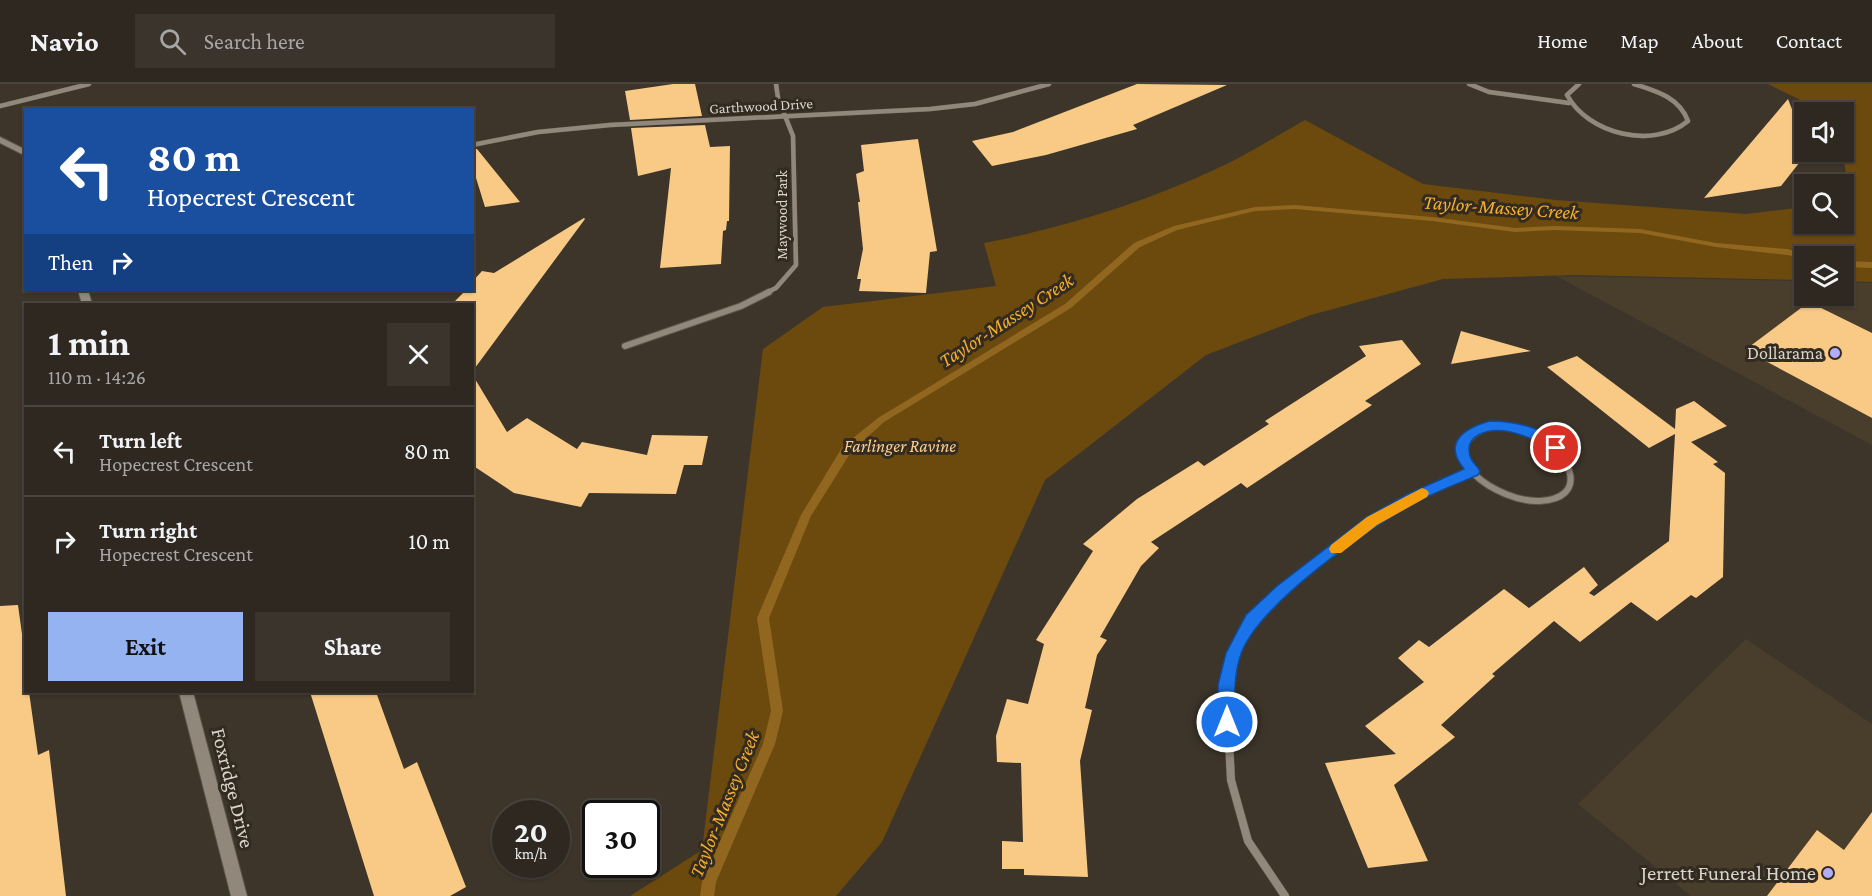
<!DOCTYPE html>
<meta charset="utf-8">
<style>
body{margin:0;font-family:"Crimson Pro",serif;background:#3a342d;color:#f1f3f6;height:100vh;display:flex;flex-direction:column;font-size:22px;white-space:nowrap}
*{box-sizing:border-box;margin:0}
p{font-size:20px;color:#a7a6a5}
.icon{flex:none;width:33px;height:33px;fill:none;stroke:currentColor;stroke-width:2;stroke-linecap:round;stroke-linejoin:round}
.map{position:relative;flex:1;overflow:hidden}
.side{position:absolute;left:24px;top:219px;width:450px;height:390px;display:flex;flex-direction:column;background:#2e2820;border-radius:0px;box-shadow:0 2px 4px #0004,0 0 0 2px #49443e}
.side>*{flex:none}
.hud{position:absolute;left:24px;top:24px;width:450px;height:183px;border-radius:0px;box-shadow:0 2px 4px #0004,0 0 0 2px #49443e;background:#1a4fa0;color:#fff;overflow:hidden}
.tools{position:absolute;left:1794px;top:18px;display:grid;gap:12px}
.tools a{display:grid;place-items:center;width:60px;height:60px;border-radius:0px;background:#2e2820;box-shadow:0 2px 4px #0004,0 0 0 2px #49443e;font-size:30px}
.speed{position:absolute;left:492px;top:716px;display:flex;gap:12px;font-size:30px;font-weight:700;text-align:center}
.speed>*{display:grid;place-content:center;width:78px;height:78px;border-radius:50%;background:#2e2820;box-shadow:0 2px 4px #0004,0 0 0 2px #49443e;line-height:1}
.speed small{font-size:15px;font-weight:400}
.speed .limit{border:3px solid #111;border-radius:9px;background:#fff;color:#111}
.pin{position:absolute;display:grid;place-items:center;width:51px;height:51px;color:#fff;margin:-26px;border:3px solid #fff;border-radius:50%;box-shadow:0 2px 6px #0007}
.me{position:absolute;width:66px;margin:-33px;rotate:0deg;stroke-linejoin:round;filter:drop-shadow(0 0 4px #0008)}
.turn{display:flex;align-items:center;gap:21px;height:126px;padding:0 24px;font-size:27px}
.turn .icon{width:78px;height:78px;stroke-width:2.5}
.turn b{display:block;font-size:42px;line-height:51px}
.then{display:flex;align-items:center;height:57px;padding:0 24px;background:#0003;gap:12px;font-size:22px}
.round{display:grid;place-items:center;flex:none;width:63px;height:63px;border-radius:0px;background:#3a342d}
.head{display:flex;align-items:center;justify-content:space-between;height:102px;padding:0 24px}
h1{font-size:36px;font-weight:700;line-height:45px}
.button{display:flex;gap:12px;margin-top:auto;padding:12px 24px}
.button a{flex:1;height:69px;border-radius:0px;background:#95b2f1;color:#111;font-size:24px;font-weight:700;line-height:69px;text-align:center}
.button a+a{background:#3a342d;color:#f1f3f6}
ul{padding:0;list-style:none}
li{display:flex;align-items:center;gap:18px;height:90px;padding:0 24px;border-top:2px solid #49443e}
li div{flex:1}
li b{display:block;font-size:22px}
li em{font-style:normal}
header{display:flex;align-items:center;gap:36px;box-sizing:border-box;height:84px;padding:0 30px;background:#2e2820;border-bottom:2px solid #49443e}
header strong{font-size:28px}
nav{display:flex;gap:33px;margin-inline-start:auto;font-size:21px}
.search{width:420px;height:54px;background:#3a342d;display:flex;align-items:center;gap:15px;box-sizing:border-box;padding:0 21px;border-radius:0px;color:#a7a6a5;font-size:22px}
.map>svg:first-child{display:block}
.built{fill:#493d2b}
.green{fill:#6c4a0e}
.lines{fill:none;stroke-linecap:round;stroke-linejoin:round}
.stream{fill:#916720;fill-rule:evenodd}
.building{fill:#f8ca86}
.street-far2-casing{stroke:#5a544a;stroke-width:5}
.street-far1-casing{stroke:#5a544a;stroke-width:8}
.street-casing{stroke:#5a544a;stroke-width:9}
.secondary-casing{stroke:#5a544a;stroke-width:2}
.street-far2{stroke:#91877a;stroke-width:4.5}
.street-far1{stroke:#91877a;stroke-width:6}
.street{stroke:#91877a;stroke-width:8}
.secondary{fill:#91877a;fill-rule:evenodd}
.route{fill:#1a73e8;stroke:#114b97;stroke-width:1.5}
.slow{fill:#f59e0b}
.poi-dot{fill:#b2adf9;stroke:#332b20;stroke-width:2}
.labels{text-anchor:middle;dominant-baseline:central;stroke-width:6;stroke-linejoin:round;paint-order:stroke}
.far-street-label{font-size:15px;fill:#d9d4cc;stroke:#332b20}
.poi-label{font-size:18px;fill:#d9d4cc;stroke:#332b20;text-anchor:end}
.park-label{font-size:18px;font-style:italic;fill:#facf91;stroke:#332b20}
.water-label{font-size:20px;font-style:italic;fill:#f6af2e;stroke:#332b20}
.near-street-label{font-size:21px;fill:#d9d4cc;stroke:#332b20}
.near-poi-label{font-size:21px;fill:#d9d4cc;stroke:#332b20;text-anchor:end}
</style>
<header>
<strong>Navio</strong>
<div class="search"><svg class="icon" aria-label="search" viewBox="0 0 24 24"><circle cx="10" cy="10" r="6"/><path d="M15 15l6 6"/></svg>Search here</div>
<nav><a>Home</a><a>Map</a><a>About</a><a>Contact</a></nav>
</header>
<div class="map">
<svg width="1872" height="812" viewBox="0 0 1872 812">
<rect width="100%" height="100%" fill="#3d352a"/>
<g class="built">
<path d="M1556 192 1804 197V212H1844V198L1872 199V361Z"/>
<path d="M1746 555 1872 640V812H1691L1578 720Z"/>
</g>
<path class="green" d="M1768 0H1872V198L1844 197V172H1804V196L1574 191 1443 195 1311 231 1206 271 1045 396 882 758 836 812H630L702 766 763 265 823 223 996 202 984 159C1063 144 1143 119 1216 85 1247 71 1276 52 1305 36L1423 100 1556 116 1746 130 1804 123V140H1844V103L1848 99 1842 68 1844 28H1825Z"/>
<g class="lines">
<g class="stream">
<path d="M1295 121 1432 133 1515 144 1554 142 1640 145 1716 159 1787 165 1809 170 1810 172H1804V174L1787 171 1716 163 1640 149 1554 146 1515 148 1432 137 1295 125 1255 127 1177 146 1140 163 1071 224 884 338 851 368 811 432 769 534 783 627 775 660 716 798 714 812H700L702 798 763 660 771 627 757 534 801 431 843 362 878 334 1065 220 1134 159 1174 142 1255 123Z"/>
<path d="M1844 177 1872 178V184L1844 183Z"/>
</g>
</g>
<g class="building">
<path d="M673 0H695L702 32 630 36 625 7Z"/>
<path d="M1137 0 1227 1 1133 41 1137 45 1046 71 992 82 972 57 1013 48Z"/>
<path d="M1788 15 1804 56V68L1807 69 1781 102 1704 114Z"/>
<path d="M705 41 710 63 730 62 729 137H727L726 146 723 147 721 180 660 184 671 84 638 92 631 44Z"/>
<path d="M918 55 937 167 930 168 926 209 859 207 861 195H857L863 165 858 118H860L856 90 864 87 861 61Z"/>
<path d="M472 65H477L520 118 485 123 472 81Z"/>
<path d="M584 134 585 135 472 288V220H452L466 206H472V198L482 187 494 189Z"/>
<path d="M1809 218 1872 249V334L1745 266Z"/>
<path d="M1461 247 1531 267 1451 280Z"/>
<path d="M1402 256 1421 280 1365 317 1372 321 1247 404 1241 399 1151 458 1159 464 1141 482 1100 553 1107 556 1097 571 1085 624 1092 626 1080 677 1088 793 1024 791V785H1002V757L1023 758 1021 679 997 678 996 652 1007 615 1028 620 1044 560 1036 556 1093 467 1083 460 1137 415 1198 377 1204 382 1269 340 1265 337 1366 272 1359 262Z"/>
<path d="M1577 272 1675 345 1676 325 1694 317 1727 342 1691 358 1718 378 1713 380 1725 389 1723 493 1696 514 1691 511 1657 537 1631 518 1580 558 1554 537 1492 590 1495 592 1441 641 1455 653 1394 701 1428 777 1368 784 1325 679 1396 670 1365 642 1424 598 1398 574 1419 556 1429 563 1504 505 1529 524 1584 483 1598 501 1589 509 1594 512 1669 457 1675 350 1649 364 1547 283Z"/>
<path d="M472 290 507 348 527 334 577 365 582 358 647 371 652 351 708 352 702 381H684L676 410 589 409 581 423 514 409 472 381Z"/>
<path d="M18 521 26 579V608H29L38 671 49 666 66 812H0V522Z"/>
<path d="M310 608H376L404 685 417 678 466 803 450 812H374Z"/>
<path d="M1872 728V812H1767L1817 746 1844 766Z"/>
</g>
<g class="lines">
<g class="street-far2-casing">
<g id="street-far2">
<path d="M1469 0 1489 8 1569 19"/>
<path d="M1579 0 1567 11C1588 50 1653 66 1688 37 1679 13 1656 7 1634 0"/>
<path d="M0 22 89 0"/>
<path d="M472 61 538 48 610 41 930 25 975 20 1049 0"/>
<path d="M766 209 776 204 796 181 793 52 778 14 776 0"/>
</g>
</g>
<g class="street-far1-casing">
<g id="street-far1">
<path d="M625 262 741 222 769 208"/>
<path d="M1490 342C1508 342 1528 345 1543 355 1572 374 1588 414 1540 417 1499 419 1423 369 1490 342Z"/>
<path d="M1323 475 1372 437 1411 414 1473 387"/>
</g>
</g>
<g class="street-casing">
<path id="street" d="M1285 812 1248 757 1231 696 1226 601 1234 569 1252 536 1282 506 1325 473"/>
</g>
<g class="secondary-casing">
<g id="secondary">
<path d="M0 53 26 66V72L0 59Z"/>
<path d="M78 206H88L92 220H82Z"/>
<path d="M179 608H193L247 812H231Z"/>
</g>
</g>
<use href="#street-far2" class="street-far2"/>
<use href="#street-far1" class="street-far1"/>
<use href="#street" class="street"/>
<use href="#secondary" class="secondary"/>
</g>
<path class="route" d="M1490 337C1513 337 1549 344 1563 364L1561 368C1550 371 1545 361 1536 357 1527 353 1514 348 1505 347 1489 345 1464 350 1470 372 1471 377 1477 382 1480 387L1478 391C1457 400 1435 408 1415 419 1368 444 1259 520 1241 570 1233 592 1235 615 1235 638L1232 643 1227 646 1221 643 1218 638V601L1226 569 1246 531 1277 502 1367 433 1406 411 1464 385C1442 358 1465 344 1490 337Z"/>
<path class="slow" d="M1422 404 1427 406 1429 409 1427 413 1377 441 1341 469H1331L1329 465 1331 461 1367 433Z"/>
<g class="poi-dot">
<circle cx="1835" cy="269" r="6"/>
<circle cx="1828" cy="789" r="6"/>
</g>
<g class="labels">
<g class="far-street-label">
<text transform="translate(761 22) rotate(-3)">Garthwood Drive</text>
<text transform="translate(782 131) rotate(-90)">Maywood Park</text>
</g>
<g class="poi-label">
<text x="1823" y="269">Dollarama</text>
</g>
<g class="park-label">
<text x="900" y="362">Farlinger Ravine</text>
</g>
<g class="water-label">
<text transform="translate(1501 123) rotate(4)">Taylor-Massey Creek</text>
<text transform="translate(1006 236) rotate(-33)">Taylor-Massey Creek</text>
<text transform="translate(724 720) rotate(-68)">Taylor-Massey Creek</text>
</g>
<g class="near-street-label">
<text transform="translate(233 704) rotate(76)">Foxridge Drive</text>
</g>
<g class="near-poi-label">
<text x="1816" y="789">Jerrett Funeral Home</text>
</g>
</g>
</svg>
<div class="tools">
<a><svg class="icon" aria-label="sound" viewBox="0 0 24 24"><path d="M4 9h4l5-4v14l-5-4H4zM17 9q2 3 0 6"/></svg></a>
<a><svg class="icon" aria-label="search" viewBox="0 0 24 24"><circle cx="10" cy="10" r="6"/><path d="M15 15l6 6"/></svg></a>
<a><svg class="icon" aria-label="layers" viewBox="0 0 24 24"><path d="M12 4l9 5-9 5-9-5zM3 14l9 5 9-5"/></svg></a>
</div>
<div class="speed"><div>20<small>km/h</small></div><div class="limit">30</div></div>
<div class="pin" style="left:1556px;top:364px;background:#d93025"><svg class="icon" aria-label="arrive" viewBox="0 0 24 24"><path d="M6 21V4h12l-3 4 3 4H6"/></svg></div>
<svg class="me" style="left:1227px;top:638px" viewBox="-20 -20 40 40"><circle r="17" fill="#1a73e8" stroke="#fff" stroke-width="3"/><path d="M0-11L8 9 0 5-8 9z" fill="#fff"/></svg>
<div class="hud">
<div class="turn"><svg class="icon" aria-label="left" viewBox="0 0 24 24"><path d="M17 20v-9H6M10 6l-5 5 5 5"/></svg><div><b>80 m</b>Hopecrest Crescent</div></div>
<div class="then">Then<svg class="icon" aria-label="right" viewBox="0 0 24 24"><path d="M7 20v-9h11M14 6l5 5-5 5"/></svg></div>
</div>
<section class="side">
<div class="head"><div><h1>1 min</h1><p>110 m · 14:26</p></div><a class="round"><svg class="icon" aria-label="close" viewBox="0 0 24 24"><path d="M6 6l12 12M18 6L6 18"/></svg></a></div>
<ul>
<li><svg class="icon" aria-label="left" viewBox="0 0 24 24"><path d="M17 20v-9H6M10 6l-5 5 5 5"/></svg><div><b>Turn left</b><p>Hopecrest Crescent</p></div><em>80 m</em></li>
<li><svg class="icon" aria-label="right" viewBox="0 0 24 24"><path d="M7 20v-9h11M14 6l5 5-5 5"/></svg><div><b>Turn right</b><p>Hopecrest Crescent</p></div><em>10 m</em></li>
</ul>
<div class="button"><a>Exit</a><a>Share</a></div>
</section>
</div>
